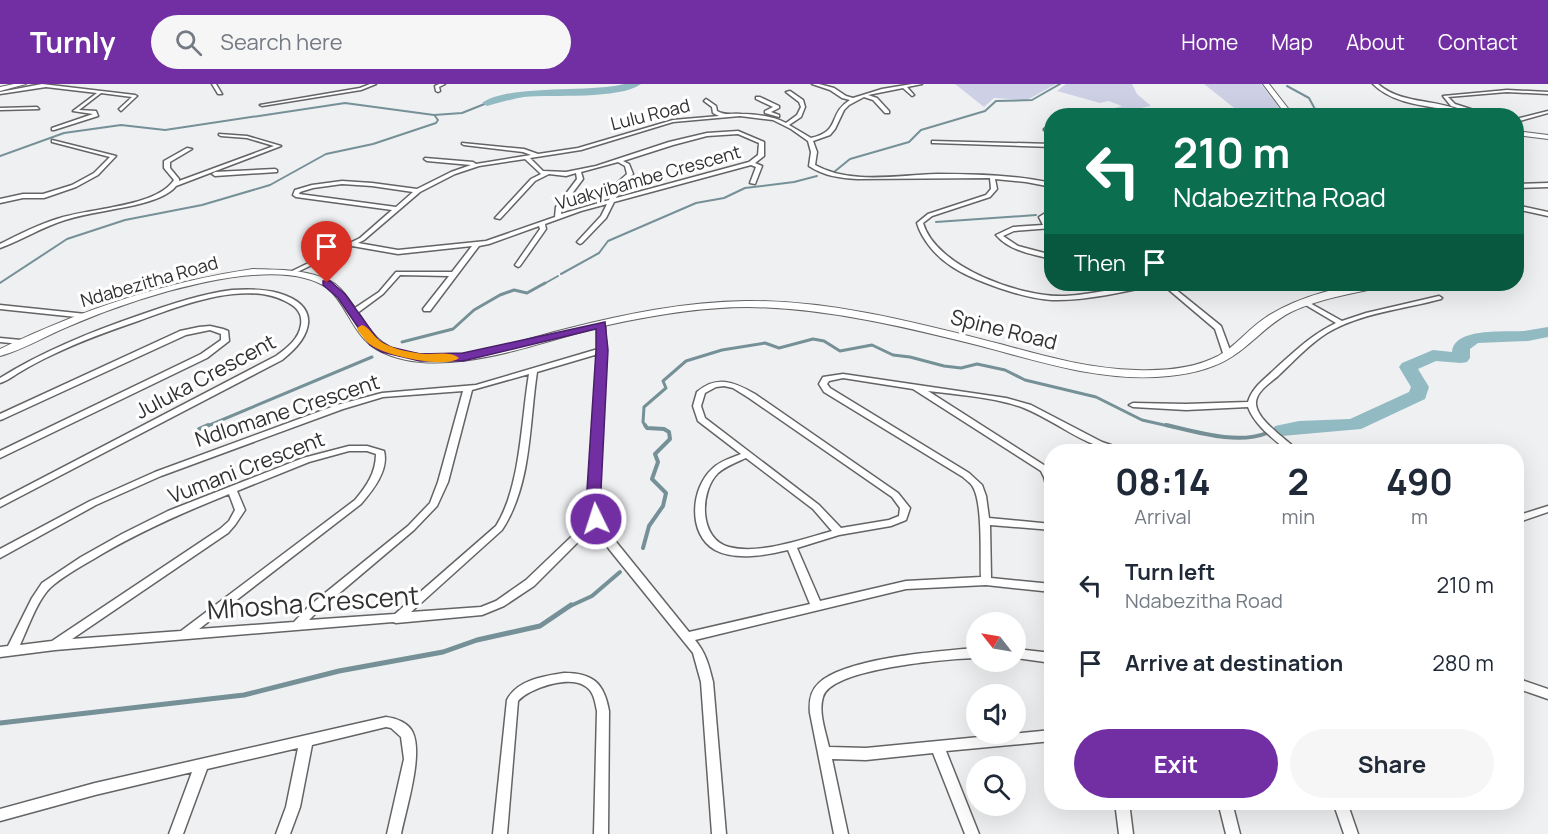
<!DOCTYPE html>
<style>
body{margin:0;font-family:Manrope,sans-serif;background:#f6f6f7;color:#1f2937;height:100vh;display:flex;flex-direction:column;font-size:22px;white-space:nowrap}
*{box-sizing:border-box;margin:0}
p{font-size:20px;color:#747a83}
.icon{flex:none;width:33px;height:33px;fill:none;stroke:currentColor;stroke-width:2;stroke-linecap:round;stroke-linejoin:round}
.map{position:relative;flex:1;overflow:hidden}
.drawer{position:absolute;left:1044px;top:360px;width:480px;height:366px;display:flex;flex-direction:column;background:#fff;border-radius:24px;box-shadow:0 6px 24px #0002}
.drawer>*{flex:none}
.top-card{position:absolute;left:1044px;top:24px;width:480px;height:183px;border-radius:24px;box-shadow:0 6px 24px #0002;background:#0b6e4f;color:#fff;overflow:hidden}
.needle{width:39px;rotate:301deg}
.tools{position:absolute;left:966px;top:528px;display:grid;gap:12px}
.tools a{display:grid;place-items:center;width:60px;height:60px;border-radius:50%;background:#fff;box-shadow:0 6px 24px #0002;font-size:30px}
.pin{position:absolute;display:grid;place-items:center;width:51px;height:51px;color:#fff;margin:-62px -26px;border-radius:50% 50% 50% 0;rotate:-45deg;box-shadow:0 0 6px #0007}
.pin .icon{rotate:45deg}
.me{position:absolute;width:66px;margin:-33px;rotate:356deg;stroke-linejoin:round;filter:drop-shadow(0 0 4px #0008)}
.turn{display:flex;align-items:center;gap:21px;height:126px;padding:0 30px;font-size:27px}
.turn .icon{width:78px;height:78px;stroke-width:2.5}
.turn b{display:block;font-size:42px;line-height:51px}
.then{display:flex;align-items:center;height:57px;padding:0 30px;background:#0003;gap:12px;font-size:22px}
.eta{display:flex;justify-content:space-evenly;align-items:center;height:102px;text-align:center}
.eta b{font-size:36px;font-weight:700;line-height:42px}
.cta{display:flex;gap:12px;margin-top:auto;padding:12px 30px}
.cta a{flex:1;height:69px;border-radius:36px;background:#722fa3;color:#fff;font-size:24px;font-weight:700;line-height:69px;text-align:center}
.cta a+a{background:#f6f6f7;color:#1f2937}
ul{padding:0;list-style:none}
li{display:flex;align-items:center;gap:18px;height:78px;padding:0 30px}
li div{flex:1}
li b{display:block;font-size:22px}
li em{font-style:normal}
header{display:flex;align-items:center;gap:36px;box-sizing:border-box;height:84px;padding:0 30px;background:#722fa3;color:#fff}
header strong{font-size:28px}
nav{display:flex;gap:33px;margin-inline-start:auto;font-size:21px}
.search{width:420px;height:54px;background:#f6f6f7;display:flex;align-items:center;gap:15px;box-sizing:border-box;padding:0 21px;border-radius:33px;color:#747a83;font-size:22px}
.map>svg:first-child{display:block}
.green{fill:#ced1e6}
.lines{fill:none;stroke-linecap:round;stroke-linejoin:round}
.stream-far3{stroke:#759197;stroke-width:2}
.stream-far2{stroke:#759197;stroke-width:3}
.stream-far1{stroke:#759197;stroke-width:4}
.stream{stroke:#759197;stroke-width:5}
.river{fill:#92bac2;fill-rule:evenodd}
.street-casing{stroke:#646466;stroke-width:3}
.secondary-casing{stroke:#646466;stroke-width:2}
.street{fill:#fff;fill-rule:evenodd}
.secondary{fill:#fff;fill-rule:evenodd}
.route{fill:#722fa3;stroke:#4a1f6a;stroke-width:1.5}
.slow{fill:#f59e0b}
.labels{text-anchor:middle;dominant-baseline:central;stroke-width:6;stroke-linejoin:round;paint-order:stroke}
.far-street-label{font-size:18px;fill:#313132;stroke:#fff}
.street-label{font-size:21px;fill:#313132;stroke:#fff}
.near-street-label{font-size:26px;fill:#313132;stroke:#fff}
</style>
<header>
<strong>Turnly</strong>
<div class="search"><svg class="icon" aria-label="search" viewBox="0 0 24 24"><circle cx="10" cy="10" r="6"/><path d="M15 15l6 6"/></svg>Search here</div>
<nav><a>Home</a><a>Map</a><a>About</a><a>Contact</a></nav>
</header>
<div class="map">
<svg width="1548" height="750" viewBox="0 0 1548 750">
<rect width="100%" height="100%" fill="#eff0f2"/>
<g class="green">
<path d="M955 0H1056L1027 16 994 14 984 23Z"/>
<path d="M1066 0H1132L1137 10 1151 22 1119 28 1111 25 1122 22 1109 17 1100 19 1057 7Z"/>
<path d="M1204 0H1261L1285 31H1243Z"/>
</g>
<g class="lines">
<g class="stream-far3">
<path d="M1287 2 1309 14 1316 27 1322 32"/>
<path d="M0 72 64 49 121 41 165 46 345 19 434 31 462 29 487 19"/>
<path d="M834 88 850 75 909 58 921 46 985 27 996 17 1032 16 1060 0"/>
<path d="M936 138 1036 131"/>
<path d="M561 190 599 169 608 157 696 119 724 114 745 104 794 98 817 92"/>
<path d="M0 199 67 155 125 136 202 121 270 101 326 70 373 60 436 39 438 36 435 32"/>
<path d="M542 201 558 192"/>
</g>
<g class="stream-far2">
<path d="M402 258 453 245 474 226 500 211 514 206 527 209 545 199"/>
<path d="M205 343 372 273"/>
<path d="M646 343 643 338 644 323 666 304 663 297 686 277 722 266 765 259 779 264 813 255 824 257 840 267 872 261 893 271 910 273 944 282 961 284 977 280 1005 286 1025 296 1096 313 1142 336 1173 343"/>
</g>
<g class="stream-far1">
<path d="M1166 341C1197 348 1237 361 1267 349"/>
<path d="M199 345 208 341"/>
<path d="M643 464 649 442 663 422 666 409 652 395 658 378 655 370 670 355 669 348 664 345 647 344 645 341"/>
<path d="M568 523 592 512 620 488"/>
</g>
<path class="stream" d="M0 639 244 611 339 587 443 568 477 556 540 542 571 521"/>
<g class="river">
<path d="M624 0H641C619 16 553 10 524 13 511 15 499 19 487 22L482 19C508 0 588 9 624 0Z"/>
<path d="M1548 243V253L1528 257 1478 259 1470 265V274L1467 278 1461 279 1436 277 1418 285 1429 303 1425 315 1361 345 1282 352 1275 350 1272 346 1275 342 1299 337 1350 335 1409 308 1411 303 1399 283 1402 279 1433 266 1452 268C1453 243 1507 248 1524 247 1532 246 1540 244 1548 243Z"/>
</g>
<g class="street-casing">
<g id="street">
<path d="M42 0 135 11 137 12 121 27 119 25 132 13 101 9 79 26 96 27 98 32 54 46H52V44L93 30 73 27 97 9 46 3 0 10V8Z"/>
<path d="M212 0H216L222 10H218Z"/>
<path d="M370 0H376L361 6 262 22 260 21 360 4Z"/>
<path d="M439 0H445L439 3 440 7 438 8 436 7 435 2Z"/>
<path d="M812 0H819L834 4 846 12 853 14 882 5 912 0H922L907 3 914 11 912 12 903 4 868 11 877 14 889 27V29H885L873 16 864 13 849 21 844 26 835 45 830 51 813 57 817 68 815 81C851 101 898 91 937 90 976 90 1014 91 1052 99V103L1026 98 995 95 997 105 990 113 932 132 923 139C936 184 1023 214 1065 212 1082 211 1099 208 1115 205 1129 202 1143 198 1156 200L1153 202C1120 208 1086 217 1052 216 1026 215 973 197 951 182 937 173 922 156 917 139L928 130 986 111 991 105 990 94 857 95C840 94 824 92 809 82L811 68 808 57 791 45 773 36 740 32 673 38 581 66 530 74 543 87 566 88 596 82 669 58 707 49 738 47 764 58V72L755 79 762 82 755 100 750 99 756 83 751 81 614 118 606 134 582 159 580 160 577 158 601 132 607 120 581 127 545 140 546 145 520 182 518 183 515 181 540 145 539 142 489 160 479 162 430 227H424L423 225 449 192 400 191 383 210 356 230H350L349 228 379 208 396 188H452L472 162 398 170 352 162 293 190H289L288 189 360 154 392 126 296 113 293 111 295 106 312 101 342 97 372 99 417 105 451 88 471 81 427 77 424 75 425 74 473 78 476 80 531 71 523 68 464 61 462 60V59L524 65 538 70 578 64 673 36 719 32 713 29 712 23 704 17 706 15 716 22 717 27C726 32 731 29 741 30 756 30 772 32 786 39L797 31 801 23 799 18 786 8 790 7 803 16 805 23 801 33 789 41 811 54C842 47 827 30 850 16L842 14 830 6ZM738 50 759 59 758 71 749 78 616 114 623 99 633 90 629 80 623 77 673 61 707 52ZM525 75 541 90 531 95 495 134 500 135 535 97 549 90 566 92 576 89 577 95 556 123 555 133 486 157 398 166 358 159 364 156 420 108 455 90 479 82ZM618 78 625 82 627 90 618 98 609 116 561 130 562 123 583 95 581 88ZM342 100 372 102 413 108 396 123 299 110 300 108 313 104Z"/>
<path d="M1373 0H1378C1401 20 1433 15 1459 26L1457 27C1429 22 1394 21 1373 0Z"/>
<path d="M1507 6 1548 8V10L1507 8 1448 13 1455 20 1483 29 1481 31 1451 22 1443 12Z"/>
<path d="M756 13H760L779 22V24L771 28 779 31V33L765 29V27L773 23 756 15Z"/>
<path d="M37 23 39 25 0 26V24Z"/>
<path d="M1548 27V29L1516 38V35Z"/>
<path d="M1046 44H1052V46H1044V45Z"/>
<path d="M219 50 247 52 281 62 176 102C169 111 154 116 143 119 117 126 90 128 65 136 42 143 22 156 0 164V160C20 150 39 140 60 134 91 124 156 123 174 96L164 84V77L187 64 192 65 170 78V84L179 95V97L274 62 247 54 221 52 219 51Z"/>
<path d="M52 56 116 72 98 91 76 103 44 114H23L0 119V115L23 110H43L72 101 94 89 110 73 52 58Z"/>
<path d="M932 57 1052 60V63L934 59H932Z"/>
<path d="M275 85 277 86V88L215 92 212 90 215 88Z"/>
<path d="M1548 99V103L1516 104V100Z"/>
<path d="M1516 121 1548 128V132L1516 125Z"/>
<path d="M1052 125V130L1045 134 1052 141V144L1014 147 1003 152 1018 162 1052 171V175C1031 170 1010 167 996 151L1013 143 1043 141 1039 133Z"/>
<path d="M1162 200H1169L1221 242 1231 269 1230 271H1227L1223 269 1215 245Z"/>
<path d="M232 206C248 205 263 205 278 209 323 222 312 253 282 276L0 423V416L276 272C287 264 299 255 301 241 303 228 295 222 285 217 243 196 179 222 138 237 109 247 80 257 52 271 41 276 30 282 20 288 13 292 7 297 0 299V294C45 266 93 247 143 230 172 220 201 210 232 206Z"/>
<path d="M1439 212 1442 214 1441 215C1404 225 1360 229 1327 249 1308 261 1294 277 1278 292 1270 299 1255 308 1256 320 1257 337 1288 356 1299 368H1289C1274 355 1255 342 1248 323L1186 326 1133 323 1129 321 1133 319 1186 320 1248 318C1252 303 1265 295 1275 285 1294 268 1312 250 1336 239L1304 220V218H1308L1342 237 1366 229Z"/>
<path d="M0 221 86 230 90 232 86 234 0 225Z"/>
<path d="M598 239H604L605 241 606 266 599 406 601 435 617 459 689 548 810 520 788 466C766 471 736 477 715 466 687 450 691 404 712 385 720 377 731 374 741 370L698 337 693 322 697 308C717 291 734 298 755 310L898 409 910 424 906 436 891 442 839 451 797 464 820 517 906 497 981 493C980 473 983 420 973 403 971 399 966 396 963 393L824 308 819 300 823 293 843 290 1006 314 1031 321 1102 358 1131 368C1089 368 1061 339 1024 324 995 313 959 311 928 307L1047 383 1052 390V407L1047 404 1044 393 1041 387 913 305 843 294 829 297 827 300 830 304 969 389 982 401 986 412 989 434 1052 440V446L990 441 991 494 1052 500V508L986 501 906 505 695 556C706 569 709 582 713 598L726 750H712L701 598 693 569 609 465 595 441 534 502 504 522 482 531 396 539 393 538 55 566 0 573V563L8 562 32 514 42 499 81 473 122 450 168 427 303 374 349 362H367L384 367C389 386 373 406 361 420L199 545 294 538 309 522 408 442 430 419 438 398 463 307 383 313 343 325 161 392 96 421 0 474V465L90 417 155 388 337 321 382 309 476 301 598 265ZM598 270 589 406 591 434 526 496 496 517 481 523 411 528 502 446C532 400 529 340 537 288ZM529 290C521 337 521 402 496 442L395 530 309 536 317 528 414 446 437 422 448 398 472 306ZM724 302 733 304 749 314 892 413 900 424 899 432 889 436 841 444 819 421 705 334 701 322 705 309 716 303ZM349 367H367L376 370C376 389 366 403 355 416L181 547 72 555 228 449 235 441 245 426 237 407 309 378ZM746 374 813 425 832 447C803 455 759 471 729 463 699 455 699 408 718 389 726 382 737 378 746 374ZM229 410 235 426 229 437 220 445 52 557 20 561C28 544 37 517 50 504 62 493 78 484 92 476 136 449 182 429 229 410Z"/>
<path d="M210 242 223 245 228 247 229 257 207 274 0 374V367L201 270 221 256V250L210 246 186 251 3 335 0 336V330L180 247 199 243Z"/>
<path d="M0 254 21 256 25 258 21 260 0 258Z"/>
<path d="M1548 422V428L1516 439V432Z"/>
<path d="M976 564V574C948 575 831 584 823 613 818 628 826 649 829 663L866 664 1052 646V657L946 667 979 750H965L933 669 866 676 832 675 848 750H834L810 629C809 618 810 607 819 599 846 574 939 567 976 564Z"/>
<path d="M1016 565 1052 569V579L1016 574Z"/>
<path d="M564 589C593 589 604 599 609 627L608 750H594L597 627C595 618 594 607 585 602 569 591 530 604 518 617L507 750H493L507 616C517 596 544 592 564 589Z"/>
<path d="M1516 594 1548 605V615L1516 604Z"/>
<path d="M386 633C396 634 409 639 413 649 423 672 406 725 401 750H387L404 675 401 653 391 644 386 643 312 661 300 723 290 750H276L286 723 298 664 207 685 183 750H169L192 688 95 711 0 737V725L95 699Z"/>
<path d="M1115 718H1129L1133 750H1119Z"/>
<path d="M1218 718H1232L1240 750H1226Z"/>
<path d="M1333 718H1347L1358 750H1344Z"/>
</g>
</g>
<g class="secondary-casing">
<g id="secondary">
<path d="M14 0H26L0 7V3Z"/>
<path d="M1263 0H1269L1294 32H1287Z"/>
<path d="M1516 47 1548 51V55L1516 51Z"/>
<path d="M253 185C279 186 307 185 330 197 339 201 345 210 351 218 374 249 375 265 419 270 470 276 518 257 566 245 625 230 684 218 745 217 831 216 917 239 1000 260 1044 272 1089 285 1136 286 1163 287 1193 285 1218 272 1236 262 1248 245 1265 234 1294 214 1350 197 1385 200L1384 202C1353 210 1320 214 1291 228 1269 239 1254 258 1233 272 1215 284 1191 290 1169 292 1105 299 1042 278 981 262 905 243 827 224 748 223 701 223 654 231 608 241 543 256 441 300 378 266 354 253 348 223 329 205 275 165 128 217 72 241 49 250 23 266 0 272V265C81 226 164 198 253 185Z"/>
</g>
</g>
<use href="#street" class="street"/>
<use href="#secondary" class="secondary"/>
</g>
<path class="route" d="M323 197H330L345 210 378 256 390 263 420 270 463 269 605 238 608 266 601 406 604 435 601 439 596 440 589 435 587 406 596 266V245L463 277H420L382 268 370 261 338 214 323 201Z"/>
<path class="slow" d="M362 241C370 244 373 252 380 257 390 264 404 267 417 269 430 272 450 266 459 274 446 285 385 272 371 261 366 258 362 251 358 247L357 244Z"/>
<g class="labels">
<g class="far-street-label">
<text transform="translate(650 30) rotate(-14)">Lulu Road</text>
<text transform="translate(648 93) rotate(-16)">Vuakyibambe Crescent</text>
<text transform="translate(149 197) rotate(-16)">Ndabezitha Road</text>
</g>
<g class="street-label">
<text transform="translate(1004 245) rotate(14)">Spine Road</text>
<text transform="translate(205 292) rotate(-28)">Juluka Crescent</text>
<text transform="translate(287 326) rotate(-18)">Ndlomane Crescent</text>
<text transform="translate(246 383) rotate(-21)">Vumani Crescent</text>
</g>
<g class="near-street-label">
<text transform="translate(313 518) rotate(-4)">Mhosha Crescent</text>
</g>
</g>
</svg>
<div class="tools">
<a><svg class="needle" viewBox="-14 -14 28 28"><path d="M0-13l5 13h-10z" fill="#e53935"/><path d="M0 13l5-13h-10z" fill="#747a83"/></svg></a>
<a><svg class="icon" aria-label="sound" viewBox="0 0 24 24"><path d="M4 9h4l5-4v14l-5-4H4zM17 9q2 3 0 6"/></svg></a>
<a><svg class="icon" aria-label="search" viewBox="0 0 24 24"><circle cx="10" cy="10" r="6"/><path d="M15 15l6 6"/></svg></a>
</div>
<div class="pin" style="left:327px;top:199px;background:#d93025"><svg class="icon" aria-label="arrive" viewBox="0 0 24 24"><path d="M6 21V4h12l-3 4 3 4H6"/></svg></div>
<svg class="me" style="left:596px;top:435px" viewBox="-20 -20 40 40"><circle r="17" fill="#722fa3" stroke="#fff" stroke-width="3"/><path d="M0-11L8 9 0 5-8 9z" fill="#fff"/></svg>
<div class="top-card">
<div class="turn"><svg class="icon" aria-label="left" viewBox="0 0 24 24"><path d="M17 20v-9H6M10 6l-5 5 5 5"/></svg><div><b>210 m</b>Ndabezitha Road</div></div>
<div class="then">Then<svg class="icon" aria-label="arrive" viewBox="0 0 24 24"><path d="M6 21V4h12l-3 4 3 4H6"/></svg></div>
</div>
<section class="drawer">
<div class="eta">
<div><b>08:14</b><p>Arrival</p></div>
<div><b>2</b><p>min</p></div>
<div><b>490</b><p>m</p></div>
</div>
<ul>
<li><svg class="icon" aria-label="left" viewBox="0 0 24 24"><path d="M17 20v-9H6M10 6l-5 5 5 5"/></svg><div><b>Turn left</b><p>Ndabezitha Road</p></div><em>210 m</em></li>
<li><svg class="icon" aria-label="arrive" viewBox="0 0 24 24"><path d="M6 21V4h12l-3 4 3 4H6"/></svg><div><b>Arrive at destination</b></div><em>280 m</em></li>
</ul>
<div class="cta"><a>Exit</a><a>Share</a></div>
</section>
</div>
